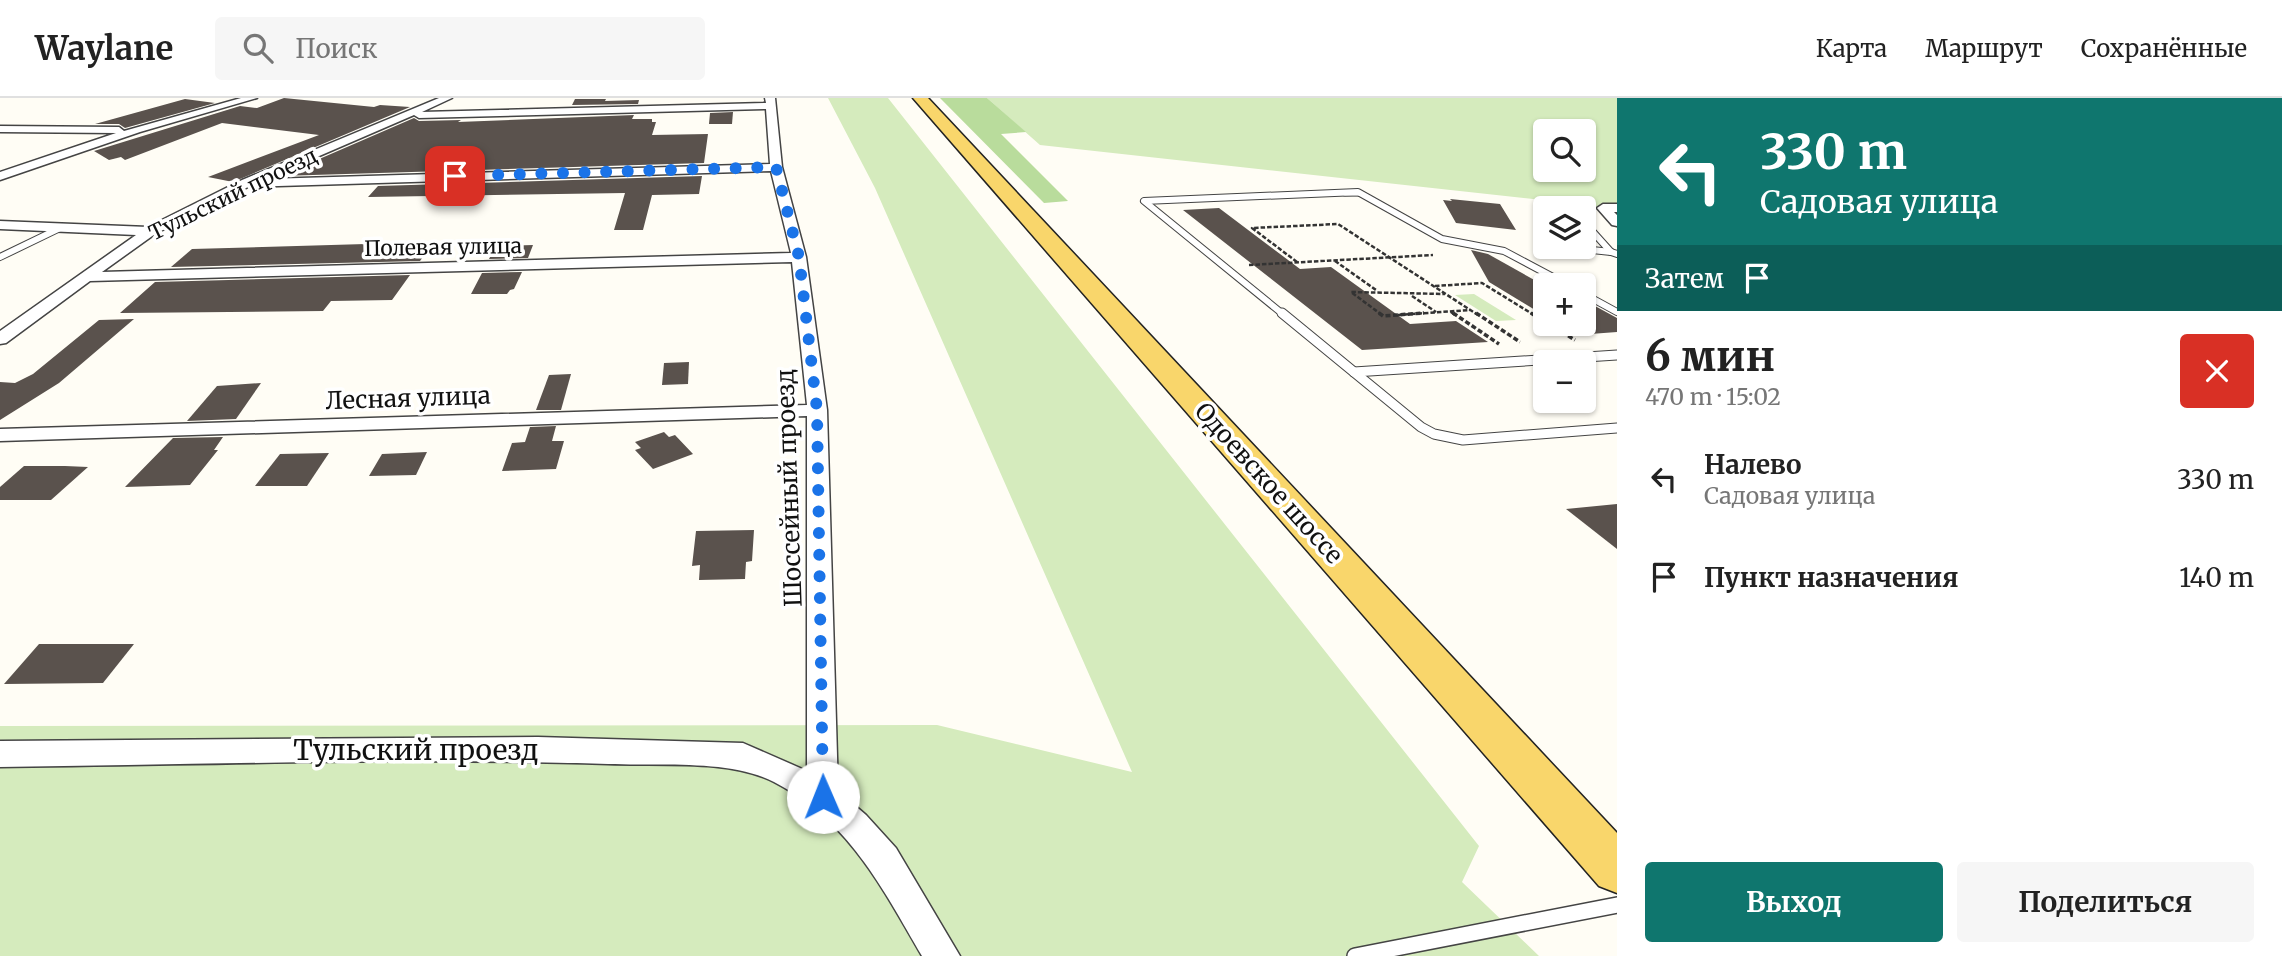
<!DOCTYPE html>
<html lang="ru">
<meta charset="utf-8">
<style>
body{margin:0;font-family:Merriweather,serif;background:#f6f6f6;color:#222;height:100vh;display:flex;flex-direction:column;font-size:26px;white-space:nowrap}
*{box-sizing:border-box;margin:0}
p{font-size:23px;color:#767676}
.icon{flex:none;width:38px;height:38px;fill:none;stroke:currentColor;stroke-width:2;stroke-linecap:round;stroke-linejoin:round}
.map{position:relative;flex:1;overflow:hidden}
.panel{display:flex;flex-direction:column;background:#fff;width:665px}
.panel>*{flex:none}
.top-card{background:#0f766e;color:#fff;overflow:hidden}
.tools{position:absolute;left:1533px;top:21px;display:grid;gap:14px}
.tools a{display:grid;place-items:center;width:63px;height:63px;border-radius:7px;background:#fff;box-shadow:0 2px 5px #0004;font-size:35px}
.pin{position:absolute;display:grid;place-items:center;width:60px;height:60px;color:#fff;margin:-30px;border-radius:14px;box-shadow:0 4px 10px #0006}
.me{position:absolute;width:77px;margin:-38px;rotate:359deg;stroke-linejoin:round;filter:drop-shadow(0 0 5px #0008)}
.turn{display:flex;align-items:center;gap:24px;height:147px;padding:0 28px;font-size:32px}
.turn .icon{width:91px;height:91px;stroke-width:2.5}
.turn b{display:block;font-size:49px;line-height:60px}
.then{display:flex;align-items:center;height:66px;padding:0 28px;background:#0003;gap:14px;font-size:26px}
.round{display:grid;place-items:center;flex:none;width:74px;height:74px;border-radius:7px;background:#f6f6f6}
.headline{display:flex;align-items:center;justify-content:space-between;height:119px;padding:0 28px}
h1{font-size:42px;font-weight:700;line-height:52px}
.cta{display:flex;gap:14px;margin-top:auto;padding:14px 28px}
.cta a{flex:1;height:80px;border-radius:7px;background:#0f766e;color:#fff;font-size:28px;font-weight:700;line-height:80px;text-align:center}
.cta a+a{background:#f6f6f6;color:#222}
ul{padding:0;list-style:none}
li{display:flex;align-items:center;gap:21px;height:98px;padding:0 28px}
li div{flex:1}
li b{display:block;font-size:26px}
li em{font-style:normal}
header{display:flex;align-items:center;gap:42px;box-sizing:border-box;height:98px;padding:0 35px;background:#fff;border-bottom:2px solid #e0e0e0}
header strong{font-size:33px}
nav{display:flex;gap:38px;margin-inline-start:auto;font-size:24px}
.search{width:490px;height:63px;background:#f6f6f6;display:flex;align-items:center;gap:18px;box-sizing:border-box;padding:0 24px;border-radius:7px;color:#767676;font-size:26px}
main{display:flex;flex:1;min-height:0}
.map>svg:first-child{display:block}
.green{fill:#d5ebbd;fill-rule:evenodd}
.forest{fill:#b9dc9c}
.building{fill:#5a524d}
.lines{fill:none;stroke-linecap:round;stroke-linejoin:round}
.lane-far3-casing{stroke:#444;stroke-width:7}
.lane-far2-casing{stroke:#444;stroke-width:8}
.lane-far1-casing{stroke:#444;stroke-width:11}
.lane-casing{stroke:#444;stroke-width:18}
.street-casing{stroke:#444;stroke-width:3}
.primary-casing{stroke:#222;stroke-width:3}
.path-far1{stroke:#333;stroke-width:2.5;stroke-dasharray:4.5 2;stroke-linecap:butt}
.path{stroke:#333;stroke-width:3.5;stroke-dasharray:5 2.5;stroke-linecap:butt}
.lane-far3{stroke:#fff;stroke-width:5}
.lane-far2{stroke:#fff;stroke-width:6}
.lane-far1{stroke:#fff;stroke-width:9}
.lane{stroke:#fff;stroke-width:15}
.street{fill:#fff;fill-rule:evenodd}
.primary{fill:#f9d66b;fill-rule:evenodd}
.route{stroke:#1a73e8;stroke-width:12;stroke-dasharray:0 21.6}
.labels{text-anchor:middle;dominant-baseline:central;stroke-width:7;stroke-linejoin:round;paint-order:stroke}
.far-street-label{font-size:21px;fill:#111;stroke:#fff}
.street-label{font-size:24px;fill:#111;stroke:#fff}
.near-street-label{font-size:28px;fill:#111;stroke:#fff}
</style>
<header>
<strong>Waylane</strong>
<div class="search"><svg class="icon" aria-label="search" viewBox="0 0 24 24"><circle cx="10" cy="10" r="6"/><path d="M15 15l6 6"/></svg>Поиск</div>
<nav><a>Карта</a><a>Маршрут</a><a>Сохранённые</a></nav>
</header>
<main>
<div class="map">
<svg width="1617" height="858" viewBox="0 0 1617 858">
<rect width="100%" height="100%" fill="#fffdf5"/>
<g class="green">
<path d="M828 0H888L1479 748 1462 784 1539 858H0V628L937 627 1132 674 875 90Z"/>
<path d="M987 0H1617V130L1596 108 1040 47ZM1545 33H1584V72H1545Z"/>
<path d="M1474 196 1516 222 1496 223 1455 197Z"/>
</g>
<path class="forest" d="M940 0H987L1026 34 1001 36 1068 103 1044 105Z"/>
<g class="building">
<path d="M284 0 374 9 380 7 410 9 233 84 208 79 319 37 222 25 125 62 121 59 109 62 94 53 240 8 257 10Z"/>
<path d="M185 1 215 5 125 30 119 26H95Z"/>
<path d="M575 1H606L605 3 639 2 638 6 572 7Z"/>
<path d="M733 14 732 26H709L710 15Z"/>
<path d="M634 17 632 21H652V24H656L652 37 708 36 704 65 280 78 414 20 419 23 461 22 458 24Z"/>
<path d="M702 78 699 96 652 97 643 132H614L625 95 368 99 378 88Z"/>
<path d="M1450 101 1500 106 1516 132 1456 125 1443 102 1452 103Z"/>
<path d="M1219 110 1300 171 1331 169 1410 226 1456 223 1488 244 1362 252 1183 112Z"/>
<path d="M434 144 420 163 171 169 192 151Z"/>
<path d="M533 147 528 160 489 161 496 148Z"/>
<path d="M1471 152 1488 156 1545 188V218L1489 184Z"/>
<path d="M522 174 514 191 510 192 507 196H471L482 175Z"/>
<path d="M410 177 392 202 331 203 323 213 120 215 155 184Z"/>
<path d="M1584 202 1617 220V234L1577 237 1559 226H1584Z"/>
<path d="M134 221 59 285 0 322V284L15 285 33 276 99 222Z"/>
<path d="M689 264 688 286 662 287 664 265Z"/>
<path d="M571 276 561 312H536L549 277Z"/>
<path d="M261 285 236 321 187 323 217 288Z"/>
<path d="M556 328 552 343H564L556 371 502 373 512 345 525 344 530 329Z"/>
<path d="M664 334 669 339 675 337 693 356 653 371 635 352 641 350 635 344Z"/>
<path d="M223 339 214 352H218L190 387 125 389 173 340Z"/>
<path d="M427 354 416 377 369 378 382 356Z"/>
<path d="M329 355 307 388H255L280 356Z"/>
<path d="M24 368H65L88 369 51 402H0V389Z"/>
<path d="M1617 406V451L1566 411Z"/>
<path d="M754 432 752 463 746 464 745 481 699 482 700 467 692 468 696 433Z"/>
<path d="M39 546H134L103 585 4 586Z"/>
</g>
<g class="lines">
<g class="lane-far3-casing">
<path id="lane-far3" d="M1345 95H1359"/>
</g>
<g class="lane-far2-casing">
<g id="lane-far2">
<path d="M1584 124 1611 154 1617 156"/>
<path d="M1573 150 1611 154"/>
<path d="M0 159 60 130"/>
<path d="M1584 196 1617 214"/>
<path d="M1284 217 1144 103 1358 94 1442 141 1504 153 1568 187"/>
</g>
</g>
<g class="lane-far1-casing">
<g id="lane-far1">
<path d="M1282 215 1421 329 1434 336 1463 342 1617 330"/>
<path d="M1354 274 1617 257"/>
</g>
</g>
<g class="lane-casing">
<path id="lane" d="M1355 858 1617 807"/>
</g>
<g class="street-casing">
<g id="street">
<path d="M241 0H257L140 34 0 82V74L116 35 0 34V28L119 29 124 33Z"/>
<path d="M439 0H452L422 14 766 5 765 0H775L782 69 806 159 827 312 838 693 866 717 896 750 960 858H922C882 789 848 722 774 684 730 661 658 668 608 666 405 659 202 667 0 669V643L538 639 743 645 807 673V318L0 343V331L807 307 792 164 90 183 6 245 0 246V233L136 137 0 131V123L148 129 242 82ZM766 11 770 66 266 81 414 17 419 20ZM771 73 791 155 102 174 155 136 248 89Z"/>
<path d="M1617 106V114H1614L1617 117V128L1612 127 1597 110 1603 106Z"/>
</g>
</g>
<g class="primary-casing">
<path id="primary" d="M913 0H928L1617 735V795L1599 788Z"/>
</g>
<g class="path-far1">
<path d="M1335 163 1376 192"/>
<path d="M1297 164 1252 130 1338 126 1478 217"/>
<path d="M1249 167 1433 157"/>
<path d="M1435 188 1482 185 1534 217"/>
<path d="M1412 198 1436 214"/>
<path d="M1451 214 1455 217"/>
<path d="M1382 217 1351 194 1445 196"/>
<path d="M1398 217 1470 212"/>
</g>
<g class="path">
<path d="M1379 215 1383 218 1424 215"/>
<path d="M1453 215 1499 246"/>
<path d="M1476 215 1520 244"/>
<path d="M1531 215 1545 224"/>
<path d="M1549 226 1575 242"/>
</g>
<use href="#lane-far3" class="lane-far3"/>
<use href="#lane-far2" class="lane-far2"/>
<use href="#lane-far1" class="lane-far1"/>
<use href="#lane" class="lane"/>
<use href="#street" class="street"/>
<use href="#primary" class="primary"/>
</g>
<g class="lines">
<path class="route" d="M455 78 776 69 799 159 817 312 823 699"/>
</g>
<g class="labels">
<g class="far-street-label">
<text transform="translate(233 96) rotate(-26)">Тульский проезд</text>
<text transform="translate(443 149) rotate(-1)">Полевая улица</text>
</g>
<g class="street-label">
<text transform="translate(408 300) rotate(-2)">Лесная улица</text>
<text transform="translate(1269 385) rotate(48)">Одоевское шоссе</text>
<text transform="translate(789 390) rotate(-92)">Шоссейный проезд</text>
</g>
<g class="near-street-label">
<text x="416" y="652">Тульский проезд</text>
</g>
</g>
</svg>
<div class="tools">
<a><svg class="icon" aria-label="search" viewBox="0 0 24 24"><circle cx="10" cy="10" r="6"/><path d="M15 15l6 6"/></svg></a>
<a><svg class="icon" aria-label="layers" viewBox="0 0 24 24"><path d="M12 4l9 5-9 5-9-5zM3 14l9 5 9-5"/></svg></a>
<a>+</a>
<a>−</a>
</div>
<div class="pin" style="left:455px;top:78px;background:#d93025"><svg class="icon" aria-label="arrive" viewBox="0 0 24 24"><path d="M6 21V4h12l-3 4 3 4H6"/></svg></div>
<svg class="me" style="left:823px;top:699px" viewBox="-20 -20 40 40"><circle r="19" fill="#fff"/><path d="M0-13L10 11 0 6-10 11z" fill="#1a73e8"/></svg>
</div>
<section class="panel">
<div class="top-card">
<div class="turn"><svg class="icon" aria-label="left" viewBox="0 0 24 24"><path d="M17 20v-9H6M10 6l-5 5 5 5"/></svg><div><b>330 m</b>Садовая улица</div></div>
<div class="then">Затем<svg class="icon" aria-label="arrive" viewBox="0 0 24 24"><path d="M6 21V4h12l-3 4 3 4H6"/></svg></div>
</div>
<div class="headline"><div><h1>6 мин</h1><p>470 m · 15:02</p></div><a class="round" style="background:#d93025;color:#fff"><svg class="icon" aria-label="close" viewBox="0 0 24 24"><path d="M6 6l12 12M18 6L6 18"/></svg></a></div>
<ul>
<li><svg class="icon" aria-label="left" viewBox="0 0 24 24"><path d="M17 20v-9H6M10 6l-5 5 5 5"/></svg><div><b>Налево</b><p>Садовая улица</p></div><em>330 m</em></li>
<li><svg class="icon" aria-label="arrive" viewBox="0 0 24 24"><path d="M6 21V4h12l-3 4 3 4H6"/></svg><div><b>Пункт назначения</b></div><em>140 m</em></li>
</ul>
<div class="cta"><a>Выход</a><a>Поделиться</a></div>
</section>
</main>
